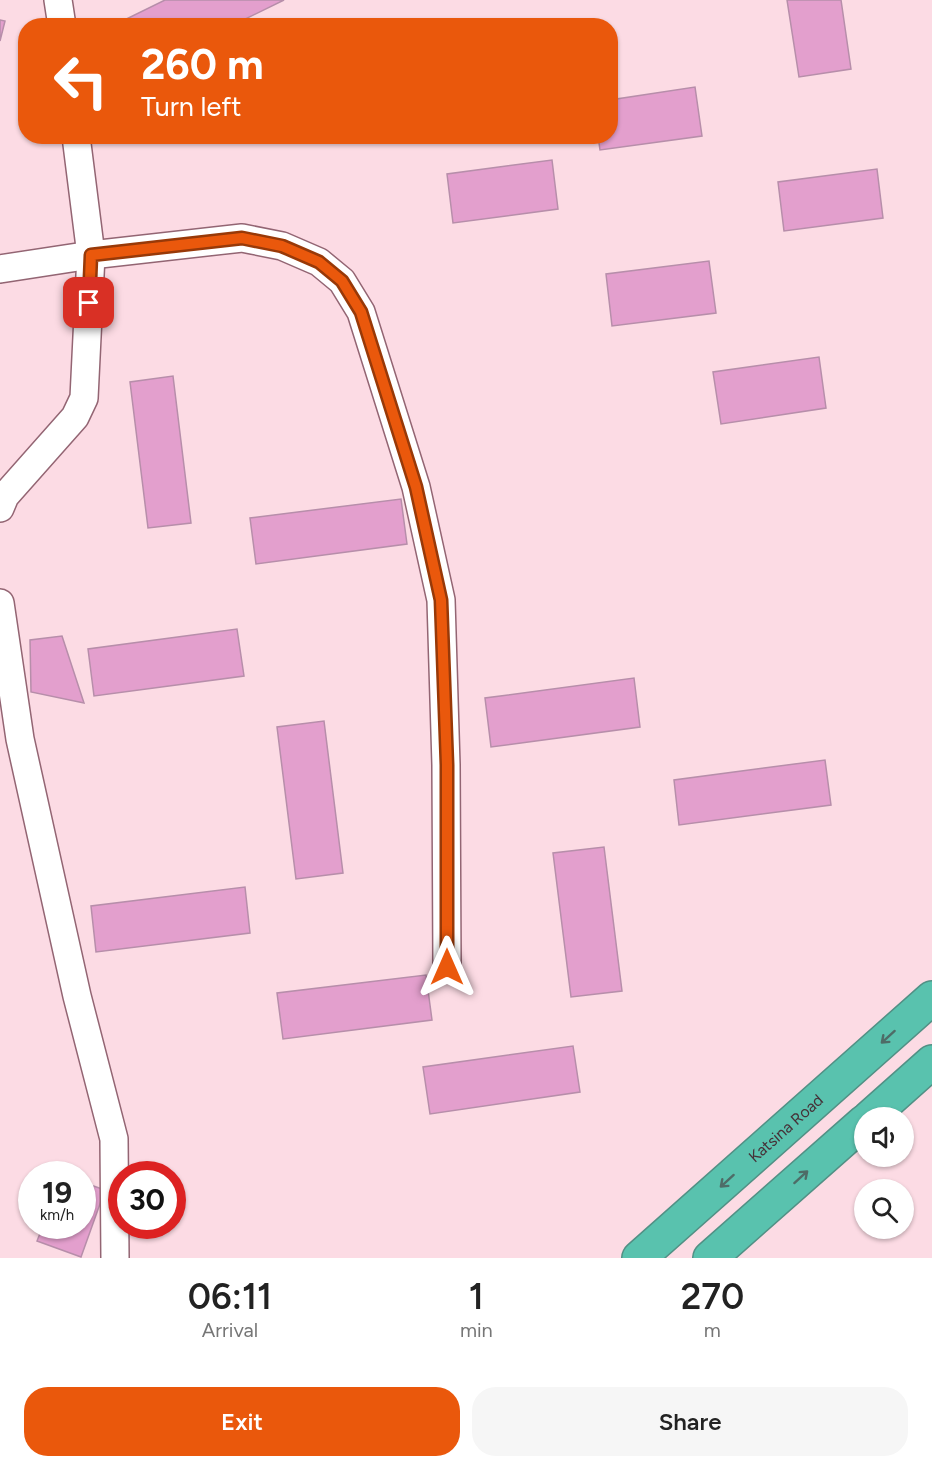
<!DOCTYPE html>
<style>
body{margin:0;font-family:Figtree,sans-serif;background:#f6f6f6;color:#222;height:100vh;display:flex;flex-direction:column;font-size:22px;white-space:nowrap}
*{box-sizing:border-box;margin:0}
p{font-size:20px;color:#767676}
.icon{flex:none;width:33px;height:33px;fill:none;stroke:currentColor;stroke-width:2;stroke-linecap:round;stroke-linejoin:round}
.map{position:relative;height:1258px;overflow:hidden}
.sheet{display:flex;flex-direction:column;background:#fff;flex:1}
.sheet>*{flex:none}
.guide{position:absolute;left:18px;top:18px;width:600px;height:126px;border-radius:24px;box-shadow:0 2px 4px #0004;background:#ea580c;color:#fff;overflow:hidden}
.tools{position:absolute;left:854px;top:1107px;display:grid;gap:12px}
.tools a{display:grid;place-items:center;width:60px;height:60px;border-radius:50%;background:#fff;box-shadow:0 2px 4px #0004;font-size:30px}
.speed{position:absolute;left:18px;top:1161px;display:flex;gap:12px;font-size:30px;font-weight:700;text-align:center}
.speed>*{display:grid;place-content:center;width:78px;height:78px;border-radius:50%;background:#fff;box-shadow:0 2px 4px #0004;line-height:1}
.speed small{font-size:15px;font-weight:400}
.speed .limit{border:9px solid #d22;background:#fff;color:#111}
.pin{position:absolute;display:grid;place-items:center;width:51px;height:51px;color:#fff;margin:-26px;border-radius:12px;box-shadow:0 3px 9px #0006}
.me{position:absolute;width:66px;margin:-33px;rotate:0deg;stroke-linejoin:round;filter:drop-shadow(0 0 4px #0008)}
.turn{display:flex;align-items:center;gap:21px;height:126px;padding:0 24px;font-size:27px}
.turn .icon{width:78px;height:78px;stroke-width:2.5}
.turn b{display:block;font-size:42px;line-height:51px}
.eta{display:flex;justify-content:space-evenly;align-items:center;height:102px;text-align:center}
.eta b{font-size:36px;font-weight:600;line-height:42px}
.action{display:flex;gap:12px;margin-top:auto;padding:12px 24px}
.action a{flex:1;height:69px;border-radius:24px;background:#ea580c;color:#fff;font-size:24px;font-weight:600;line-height:69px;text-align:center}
.action a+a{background:#f6f6f6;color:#222}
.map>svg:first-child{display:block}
.building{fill:#e39fcd;stroke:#b78eaa;stroke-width:1.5}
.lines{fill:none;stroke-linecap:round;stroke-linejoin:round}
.street-casing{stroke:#936573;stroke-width:30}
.highway-casing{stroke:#529085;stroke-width:36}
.street{stroke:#fff;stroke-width:27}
.highway{stroke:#59c2ae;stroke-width:33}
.oneway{stroke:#4e6c67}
.route-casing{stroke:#983908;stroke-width:15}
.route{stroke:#ea580c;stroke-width:10}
.labels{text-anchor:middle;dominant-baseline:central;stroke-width:4.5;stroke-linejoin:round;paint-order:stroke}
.street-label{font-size:16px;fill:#463238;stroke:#fcdbe4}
</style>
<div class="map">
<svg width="932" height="1258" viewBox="0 0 932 1258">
<rect width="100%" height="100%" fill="#fcdbe4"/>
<g class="building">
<path d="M165 0H284L231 26H117L116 24Z"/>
<path d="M787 0H841L851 69 799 77Z"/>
<path d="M0 20 5 21 0 41Z"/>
<path d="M695 87 702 136 600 150 598 136H610V100Z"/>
<path d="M552 160 558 209 453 223 447 174Z"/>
<path d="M877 169 883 218 784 231 778 182Z"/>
<path d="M709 261 716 313 612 326 606 274Z"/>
<path d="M819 357 826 408 721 424 713 372Z"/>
<path d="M173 376 191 523 148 528 130 382Z"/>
<path d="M401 499 407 544 256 564 250 518Z"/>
<path d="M237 629 244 676 94 696 88 649Z"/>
<path d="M62 636 84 703 31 692 30 640Z"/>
<path d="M634 678 640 727 491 747 485 698Z"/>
<path d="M324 721 343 873 296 879 277 727Z"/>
<path d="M825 760 831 805 679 825 674 780Z"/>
<path d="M604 847 622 991 571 997 553 853Z"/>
<path d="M245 887 250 933 96 952 91 906Z"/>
<path d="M426 975 432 1020 283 1039 277 993Z"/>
<path d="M573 1046 580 1092 430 1114 423 1067Z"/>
<path d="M82 1182 105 1190 81 1257 37 1241 43 1226H82Z"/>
</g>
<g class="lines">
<g class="street-casing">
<g id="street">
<path d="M58 0 62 26"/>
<path d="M0 269 91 255 242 238 282 246 319 262 342 281 361 312 416 487 441 600 446 765 447 967"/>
<path d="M0 508 5 496 75 417 84 398 91 255 76 136"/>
<path d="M0 603 20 739 77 996 114 1139 115 1258"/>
</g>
</g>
<g class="highway-casing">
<g id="highway">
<path d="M869 1118 932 1062"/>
<path id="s1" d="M639 1258 932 998"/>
<path d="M710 1258 864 1122"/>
</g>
</g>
<use href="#street" class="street"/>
<use href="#highway" class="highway"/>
</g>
<defs><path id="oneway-shaft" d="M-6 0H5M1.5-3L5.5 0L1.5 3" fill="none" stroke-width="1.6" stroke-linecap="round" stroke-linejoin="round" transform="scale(1.5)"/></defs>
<g class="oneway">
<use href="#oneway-shaft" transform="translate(888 1037) rotate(138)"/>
<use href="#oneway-shaft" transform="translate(801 1177) rotate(-42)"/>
<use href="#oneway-shaft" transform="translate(727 1181) rotate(138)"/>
</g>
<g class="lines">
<g class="route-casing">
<path id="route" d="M89 303 91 255 242 238 282 246 319 262 342 281 361 312 416 487 441 600 447 765V967"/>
</g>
<use href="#route" class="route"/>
</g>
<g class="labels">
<g class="street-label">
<text stroke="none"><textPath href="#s1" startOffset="196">Katsina Road</textPath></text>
</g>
</g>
</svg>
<div class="tools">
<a><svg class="icon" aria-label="sound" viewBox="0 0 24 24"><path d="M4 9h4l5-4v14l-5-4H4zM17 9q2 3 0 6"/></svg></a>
<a><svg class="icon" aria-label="search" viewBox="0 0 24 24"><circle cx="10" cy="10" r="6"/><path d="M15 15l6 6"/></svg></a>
</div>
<div class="speed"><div>19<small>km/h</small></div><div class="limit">30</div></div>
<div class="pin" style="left:89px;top:303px;background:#d93025"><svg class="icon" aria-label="arrive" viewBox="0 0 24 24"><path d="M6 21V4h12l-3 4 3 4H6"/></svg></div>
<svg class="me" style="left:447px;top:967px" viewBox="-20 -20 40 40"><path d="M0-17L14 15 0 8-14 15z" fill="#ea580c" stroke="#fff" stroke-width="4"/></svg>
<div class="guide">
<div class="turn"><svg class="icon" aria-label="left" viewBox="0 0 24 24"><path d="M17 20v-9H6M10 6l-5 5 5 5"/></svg><div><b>260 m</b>Turn left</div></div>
</div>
</div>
<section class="sheet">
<div class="eta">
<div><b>06:11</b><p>Arrival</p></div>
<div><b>1</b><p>min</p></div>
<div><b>270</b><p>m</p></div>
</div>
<div class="action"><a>Exit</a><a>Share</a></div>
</section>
